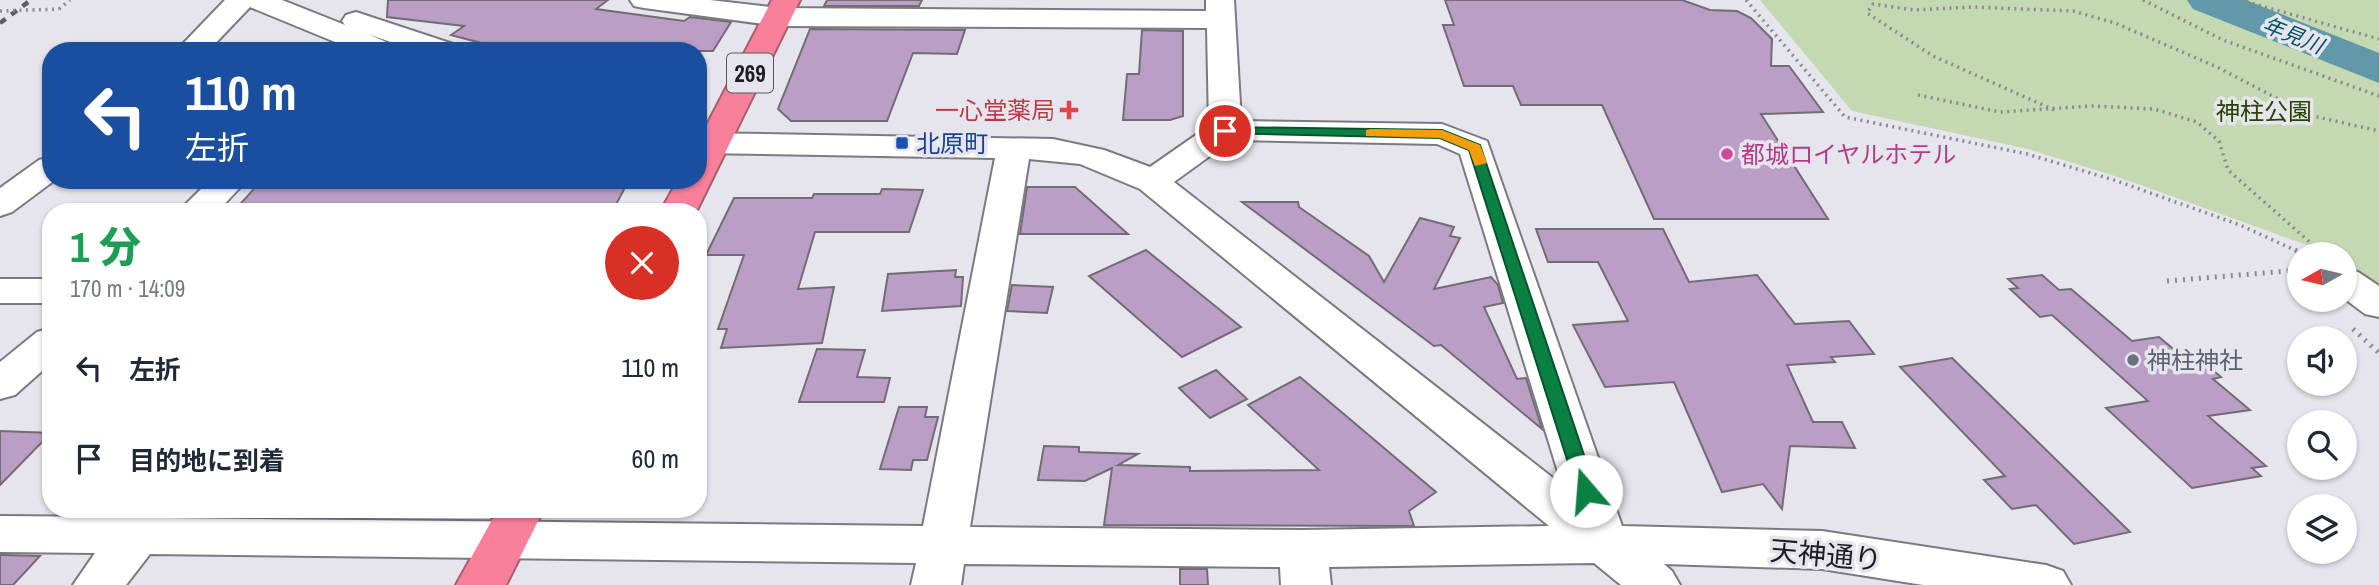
<!DOCTYPE html>
<html lang="ja">
<meta charset="utf-8">
<style>
body{margin:0;font-family:"Archivo Narrow","Noto Sans JP",sans-serif;background:#f6f6f7;color:#1f2937;height:100vh;display:flex;flex-direction:column;font-size:26px;white-space:nowrap}
*{box-sizing:border-box;margin:0}
p{font-size:23px;color:#747a83}
.icon{flex:none;width:38px;height:38px;fill:none;stroke:currentColor;stroke-width:2;stroke-linecap:round;stroke-linejoin:round}
.map{position:relative;flex:1;overflow:hidden}
.sheet{position:absolute;left:42px;top:203px;width:665px;height:315px;display:flex;flex-direction:column;background:#fff;border-radius:28px;box-shadow:0 2px 5px #0004}
.sheet>*{flex:none}
.banner{position:absolute;left:42px;top:42px;width:665px;height:147px;border-radius:28px;box-shadow:0 2px 5px #0004;background:#1a4fa0;color:#fff;overflow:hidden}
.needle{width:46px;rotate:262deg}
.controls{position:absolute;left:2287px;top:242px;display:grid;gap:14px}
.controls a{display:grid;place-items:center;width:70px;height:70px;border-radius:50%;background:#fff;box-shadow:0 2px 5px #0004;font-size:35px}
.pin{position:absolute;display:grid;place-items:center;width:60px;height:60px;color:#fff;margin:-30px;border:4px solid #fff;border-radius:50%;box-shadow:0 2px 7px #0007}
.me{position:absolute;width:77px;margin:-38px;rotate:342deg;stroke-linejoin:round;filter:drop-shadow(0 0 5px #0008)}
.turn{display:flex;align-items:center;gap:24px;height:147px;padding:0 28px;font-size:32px}
.turn .icon{width:91px;height:91px;stroke-width:2.5}
.turn b{display:block;font-size:49px;line-height:60px}
.round{display:grid;place-items:center;flex:none;width:74px;height:74px;border-radius:37px;background:#f6f6f7}
.headline{display:flex;align-items:center;justify-content:space-between;height:119px;padding:0 28px}
h1{font-size:42px;font-weight:800;line-height:52px;color:#1e9e55}
ul{padding:0;list-style:none}
li{display:flex;align-items:center;gap:21px;height:91px;padding:0 28px}
li div{flex:1}
li b{display:block;font-size:26px}
li em{font-style:normal}
.map>svg:first-child{display:block}
.green{fill:#c4d9b1}
.lines{fill:none;stroke-linecap:round;stroke-linejoin:round}
.river{fill:#6198aa;fill-rule:evenodd}
.building{fill:#bb9ec6;stroke:#726d74;stroke-width:2}
.minor-casing{stroke:#7a7a81;stroke-width:4}
.highway-casing{stroke:#ab5d70;stroke-width:4}
.path-far1{stroke:#8b8a90;stroke-width:3.5;stroke-dasharray:2 4.5;stroke-linecap:butt}
.path{stroke:#8b8a90;stroke-width:5;stroke-dasharray:2 6;stroke-linecap:butt}
.minor{fill:#fff;fill-rule:evenodd}
.highway{fill:#f8809b;fill-rule:evenodd}
.rail{stroke:#5c5b60;stroke-width:4.5;stroke-dasharray:7 7;stroke-linecap:butt}
.path-bridge{stroke:#8b8a90;stroke-width:3.5;stroke-dasharray:2 4.5;stroke-linecap:butt}
.route{fill:#0b8043;stroke:#07532c;stroke-width:2}
.slow{fill:#f59e0b}
.health-dot{fill:#e0444e;stroke:#e6e5ee;stroke-width:2.5}
.transit-dot{fill:#1a4fb4;stroke:#e6e5ee;stroke-width:2.5}
.hotel-dot{fill:#d1479c;stroke:#e6e5ee;stroke-width:2.5}
.worship-dot{fill:#6b7280;stroke:#e6e5ee;stroke-width:2.5}
.labels{text-anchor:middle;dominant-baseline:central;stroke-width:7;stroke-linejoin:round;paint-order:stroke}
.far-water-label{font-size:21px;font-style:italic;fill:#015267;stroke:#e6e5ee}
.shield{fill:#e6e5ee;stroke:#59585d;stroke-width:2}
.shield-label{font-size:23px;font-weight:bold;fill:#1d1c1f}
.health-label{font-size:24px;fill:#be3a42;stroke:#e6e5ee;text-anchor:end}
.park-label{font-size:24px;fill:#284200;stroke:#e6e5ee}
.transit-label{font-size:24px;fill:#164399;stroke:#e6e5ee;text-anchor:start}
.hotel-label{font-size:24px;fill:#b23c85;stroke:#e6e5ee;text-anchor:start}
.worship-label{font-size:24px;fill:#5b616d;stroke:#e6e5ee;text-anchor:start}
.near-street-label{font-size:28px;fill:#1d1c1f;stroke:#e6e5ee}
</style>
<div class="map">
<svg width="2379" height="585" viewBox="0 0 2379 585">
<rect width="100%" height="100%" fill="#e6e5ee"/>
<path class="green" d="M1760 0H2379V287L2345 259V254H2332L2121 178 2028 149 1852 111Z"/>
<g class="lines">
<path class="river" d="M2187 0H2246L2379 53V83L2193 9Z"/>
</g>
<g class="building">
<path d="M388 0H608L596 9 684 21 690 17 731 22 713 51H482L489 45 451 35 464 26 387 17Z"/>
<path d="M827 0H922L919 6H824Z"/>
<path d="M1445 0H1682L1710 10 1737 11 1751 18 1772 39 1771 66H1789L1823 112 1761 114 1828 219H1654L1602 105H1521L1513 86H1464L1443 25H1454Z"/>
<path d="M810 29 965 30 957 54 913 53 887 121H791L778 109Z"/>
<path d="M1142 30 1183 31V116L1170 120H1123L1127 74H1139Z"/>
<path d="M262 180H629L612 212H233Z"/>
<path d="M1027 187H1075L1128 234H1020Z"/>
<path d="M882 189 923 190 909 232H815L798 289 834 287 822 343 721 348 727 329H718L744 255H706L734 198H812L814 194H880Z"/>
<path d="M1242 202H1298L1299 207 1369 256 1384 282 1420 218 1454 227 1450 236 1460 238 1434 289 1491 277 1498 285 1503 303 1484 307 1517 379 1526 378 1542 429 1441 345 1434 346Z"/>
<path d="M1536 229H1663L1689 282 1757 275 1795 324 1849 321 1874 354 1831 357 1835 362 1787 365 1813 422H1842L1855 448 1790 446 1782 509 1763 484 1722 492 1674 382 1605 387 1573 325 1628 321 1598 262H1548Z"/>
<path d="M1146 250 1241 327 1182 357 1089 276Z"/>
<path d="M956 270 955 277H963L961 306 882 311 888 274Z"/>
<path d="M2042 275 2059 290 2071 289 2132 341 2159 337 2183 357 2195 355 2221 377 2213 379 2250 410 2208 416 2266 466 2252 468 2261 476 2192 488 2106 408 2148 401 2052 315 2040 317 2010 289 2018 288 2008 279Z"/>
<path d="M1012 285 1053 287 1047 313 1007 311Z"/>
<path d="M817 349 865 350 857 377 890 378 884 402H799Z"/>
<path d="M1952 358 2130 532 2074 544 2036 505 2012 509 1984 480 2005 476 1900 367Z"/>
<path d="M1216 370 1247 399 1210 418 1179 388Z"/>
<path d="M1300 377 1436 492 1409 511 1414 526 1104 525 1112 468 1085 481 1038 480 1044 446 1079 447V452L1138 454 1118 465 1190 467V471L1319 470 1248 405Z"/>
<path d="M899 407H927L925 417H938L927 460H913L911 470 880 469Z"/>
<path d="M0 431 51 433 0 485Z"/>
<path d="M0 555H3L40 556 13 585H0Z"/>
<path d="M1180 569H1207L1208 585H1180Z"/>
</g>
<g class="lines">
<g class="minor-casing">
<g id="minor">
<path d="M225 0H282L345 25 342 21 346 15 356 12 456 45 461 51H416L368 34 393 45 398 51H357L250 7 208 51H176Z"/>
<path d="M630 0H710L778 8 1206 11V0H1234L1241 121 1442 124 1487 141 1622 526 1822 531 2046 565 2063 571 2071 585H1923L1822 569 1664 564 1672 571 1680 585H1621L1594 563 1329 567 1331 585H1281L1280 567 964 564 961 585H911L916 563 150 554 126 585H73L95 553 0 552V516L125 517 132 509H166L171 518 923 526 995 158 698 153V133L1053 139 1104 150 1150 167 1209 126 1207 28 778 26 644 8 634 6ZM1232 140 1437 144 1460 154 1562 485 1174 182ZM1029 159 1080 164 1140 189 1549 526 1303 530 970 527Z"/>
<path d="M51 157V180H55L12 212 0 216V188L39 160Z"/>
<path d="M210 180H247L217 212H178Z"/>
<path d="M2345 268 2358 272 2379 286V317L2365 314 2345 299Z"/>
<rect x="0" y="279" width="51" height="24"/>
<path d="M51 328V363L15 395 0 399V362L37 332Z"/>
</g>
</g>
<g class="highway-casing">
<g id="highway">
<path d="M772 0H800L696 212H660L678 180H698V142Z"/>
<path d="M498 509H544L506 585H456Z"/>
</g>
</g>
<g class="path-far1">
<path d="M1746 0 1845 117 2027 154 2117 181 2240 225 2299 252"/>
<path d="M2143 0 2223 40 2379 96"/>
<path d="M2240 0 2379 39"/>
<path d="M59 9 70 0"/>
<path d="M1918 95 2000 112 2092 106 2154 109 2197 122 2219 141 2228 170 2321 252"/>
<path d="M2054 110 1933 56 1867 13 1873 4 1914 10 1973 7 2073 11 2115 23 2217 67 2309 115 2379 131"/>
</g>
<g class="path">
<path d="M2295 250 2304 254"/>
<path d="M2319 250 2323 254"/>
<path d="M2167 281 2300 270"/>
<path d="M2322 299 2332 308"/>
<path d="M2353 329 2379 353"/>
</g>
<use href="#minor" class="minor"/>
<use href="#highway" class="highway"/>
<path class="rail" d="M0 23 31 0"/>
<path class="path-bridge" d="M0 11 59 9"/>
</g>
<path class="route" d="M1225 127 1442 130 1480 145 1596 491 1593 496 1586 498 1577 491 1469 150 1440 138 1220 133 1218 131Z"/>
<path class="slow" d="M1371 129 1442 130 1480 145 1487 163 1475 166 1469 150 1440 138 1366 136V130Z"/>
<path class="health-dot" d="M1065.5 99.5h7v7h7v7h-7v7h-7v-7h-7v-7h7z"/>
<rect class="transit-dot" x="895" y="136" width="14" height="14" rx="3.5"/>
<circle class="hotel-dot" cx="1727" cy="154" r="7"/>
<circle class="worship-dot" cx="2133" cy="360" r="7"/>
<g class="labels">
<g class="far-water-label">
<text transform="translate(2293 35) rotate(22)">年見川</text>
</g>
<rect class="shield" x="727" y="53.5" width="46" height="39" rx="5"/>
<g class="shield-label">
<text x="750" y="73">269</text>
</g>
<g class="health-label">
<text x="1055" y="110">一心堂薬局</text>
</g>
<g class="park-label">
<text x="2264" y="111">神柱公園</text>
</g>
<g class="transit-label">
<text x="916" y="143">北原町</text>
</g>
<g class="hotel-label">
<text x="1741" y="154">都城ロイヤルホテル</text>
</g>
<g class="worship-label">
<text x="2147" y="360">神柱神社</text>
</g>
<g class="near-street-label">
<text transform="translate(1826 555) rotate(5)">天神通り</text>
</g>
</g>
</svg>
<div class="controls">
<a><svg class="needle" viewBox="-14 -14 28 28"><path d="M0-13l5 13h-10z" fill="#e53935"/><path d="M0 13l5-13h-10z" fill="#747a83"/></svg></a>
<a><svg class="icon" aria-label="sound" viewBox="0 0 24 24"><path d="M4 9h4l5-4v14l-5-4H4zM17 9q2 3 0 6"/></svg></a>
<a><svg class="icon" aria-label="search" viewBox="0 0 24 24"><circle cx="10" cy="10" r="6"/><path d="M15 15l6 6"/></svg></a>
<a><svg class="icon" aria-label="layers" viewBox="0 0 24 24"><path d="M12 4l9 5-9 5-9-5zM3 14l9 5 9-5"/></svg></a>
</div>
<div class="pin" style="left:1225px;top:131px;background:#d93025"><svg class="icon" aria-label="arrive" viewBox="0 0 24 24"><path d="M6 21V4h12l-3 4 3 4H6"/></svg></div>
<svg class="me" style="left:1586px;top:491px" viewBox="-20 -20 40 40"><circle r="19" fill="#fff"/><path d="M0-13L10 11 0 6-10 11z" fill="#0b8043"/></svg>
<div class="banner">
<div class="turn"><svg class="icon" aria-label="left" viewBox="0 0 24 24"><path d="M17 20v-9H6M10 6l-5 5 5 5"/></svg><div><b>110 m</b>左折</div></div>
</div>
<section class="sheet">
<div class="headline"><div><h1>1 分</h1><p>170 m · 14:09</p></div><a class="round" style="background:#d93025;color:#fff"><svg class="icon" aria-label="close" viewBox="0 0 24 24"><path d="M6 6l12 12M18 6L6 18"/></svg></a></div>
<ul>
<li><svg class="icon" aria-label="left" viewBox="0 0 24 24"><path d="M17 20v-9H6M10 6l-5 5 5 5"/></svg><div><b>左折</b></div><em>110 m</em></li>
<li><svg class="icon" aria-label="arrive" viewBox="0 0 24 24"><path d="M6 21V4h12l-3 4 3 4H6"/></svg><div><b>目的地に到着</b></div><em>60 m</em></li>
</ul>
</section>
</div>
